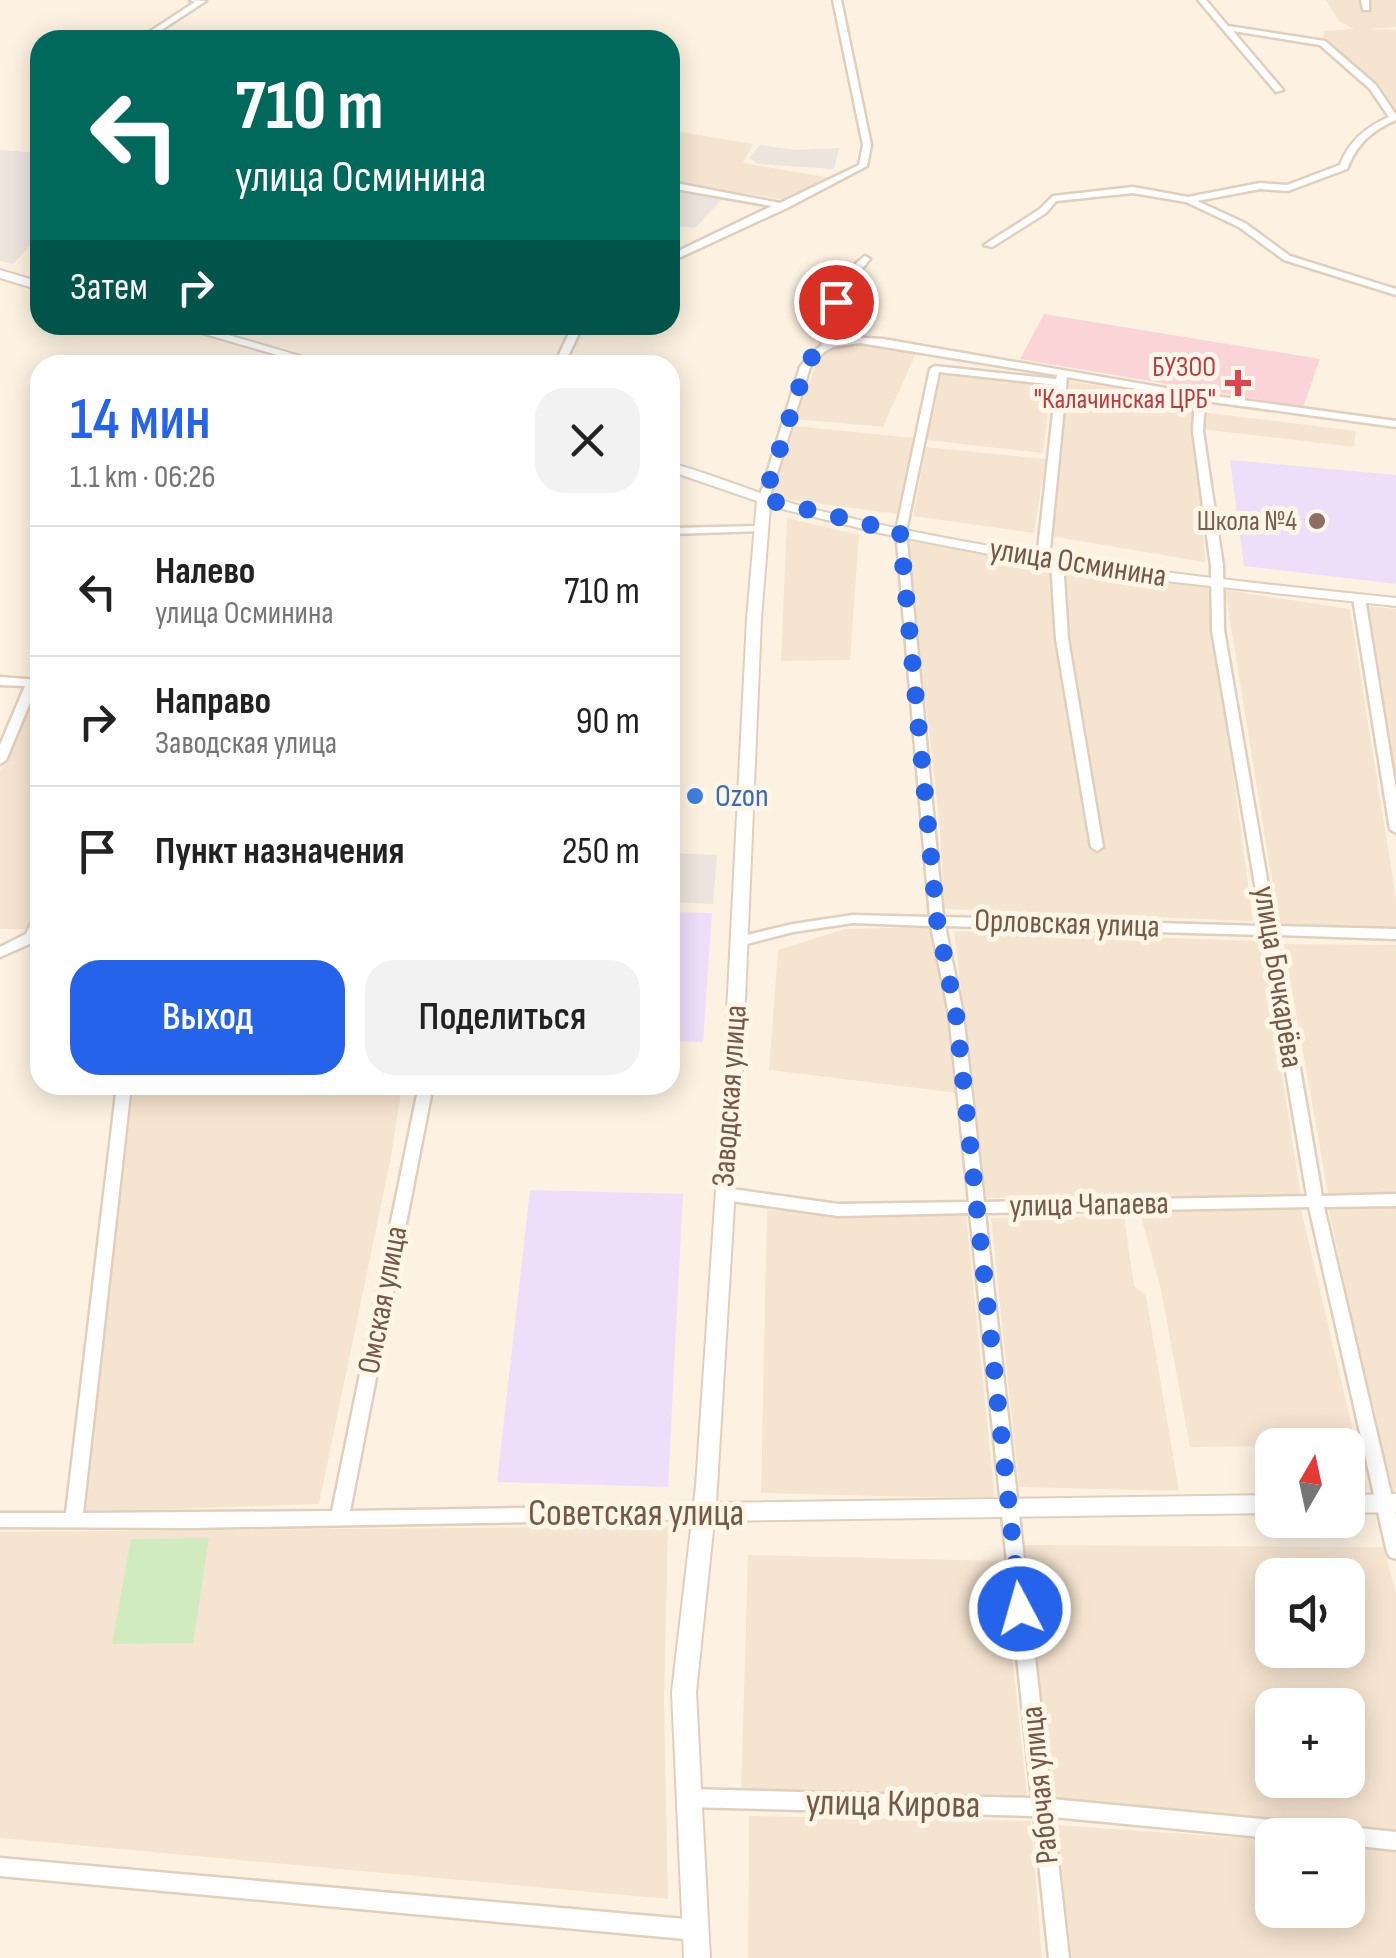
<!DOCTYPE html>
<html lang="ru">
<meta charset="utf-8">
<style>
body{margin:0;font-family:"Sofia Sans Condensed",sans-serif;background:#f2f2f2;color:#222;height:100vh;display:flex;flex-direction:column;font-size:38px;white-space:nowrap}
*{box-sizing:border-box;margin:0}
p{font-size:32px;color:#767676}
.icon{flex:none;width:55px;height:55px;fill:none;stroke:currentColor;stroke-width:2;stroke-linecap:round;stroke-linejoin:round}
.map{position:relative;flex:1;overflow:hidden}
.details{position:absolute;left:30px;top:355px;width:650px;height:740px;display:flex;flex-direction:column;background:#fff;border-radius:30px;box-shadow:0 5px 25px #0003}
.details>*{flex:none}
.hud{position:absolute;left:30px;top:30px;width:650px;height:305px;border-radius:30px;box-shadow:0 5px 25px #0003;background:#00695c;color:#fff;overflow:hidden}
.needle{width:65px;rotate:9deg}
.tools{position:absolute;left:1255px;top:1428px;display:grid;gap:20px}
.tools a{display:grid;place-items:center;width:110px;height:110px;border-radius:20px;background:#fff;box-shadow:0 5px 25px #0003;font-size:50px}
.pin{position:absolute;display:grid;place-items:center;width:85px;height:85px;color:#fff;margin:-42px;border:5px solid #fff;border-radius:50%;box-shadow:0 2px 10px #0007}
.me{position:absolute;width:110px;margin:-55px;rotate:354deg;stroke-linejoin:round;filter:drop-shadow(0 0 8px #0008)}
.turn{display:flex;align-items:center;gap:35px;height:210px;padding:0 40px;font-size:45px}
.turn .icon{width:130px;height:130px;stroke-width:2.5}
.turn b{display:block;font-size:70px;line-height:85px}
.then{display:flex;align-items:center;height:95px;padding:0 40px;background:#0003;gap:20px;font-size:38px}
.round{display:grid;place-items:center;flex:none;width:105px;height:105px;border-radius:30px;background:#f2f2f2}
.summary{display:flex;align-items:center;justify-content:space-between;height:170px;padding:0 40px}
h1{font-size:60px;font-weight:600;line-height:75px;color:#2563eb}
.action{display:flex;gap:20px;margin-top:auto;padding:20px 40px}
.action a{flex:1;height:115px;border-radius:30px;background:#2563eb;color:#fff;font-size:40px;font-weight:600;line-height:115px;text-align:center}
.action a+a{background:#f2f2f2;color:#222}
ul{padding:0;list-style:none}
li{display:flex;align-items:center;gap:30px;height:130px;padding:0 40px;border-top:2px solid #e0e0e0}
li div{flex:1}
li b{display:block;font-size:38px}
li em{font-style:normal}
.map>svg:first-child{display:block}
.residential{fill:#f5e4d0;fill-rule:evenodd}
.industrial{fill:#ece4dd}
.education{fill:#efdef9}
.medical{fill:#fbd4d8}
.green{fill:#d1ebc0}
.lines{fill:none;stroke-linecap:round;stroke-linejoin:round}
.minor-casing{stroke:#e1cfbd;stroke-width:5}
.tertiary-casing{stroke:#e1cfbd;stroke-width:4}
.minor{fill:#fff;fill-rule:evenodd}
.tertiary{fill:#fff;fill-rule:evenodd}
.route{stroke:#2563eb;stroke-width:18;stroke-dasharray:0 32.4}
.health-dot{fill:#e0444e;stroke:#fff6e8;stroke-width:4}
.education-dot{fill:#8d6e63;stroke:#fff6e8;stroke-width:4}
.shop-dot{fill:#3f7fe0;stroke:#fff6e8;stroke-width:4}
.labels{text-anchor:middle;dominant-baseline:central;stroke-width:10;stroke-linejoin:round;paint-order:stroke}
.far-health-label{font-size:28px;fill:#be3a42;stroke:#fff6e8;text-anchor:end}
.far-education-label{font-size:28px;fill:#785e54;stroke:#fff6e8;text-anchor:end}
.street-label{font-size:32px;fill:#755847;stroke:#fff6e8}
.shop-label{font-size:32px;fill:#366cbe;stroke:#fff6e8;text-anchor:start}
.near-street-label{font-size:38px;fill:#755847;stroke:#fff6e8}
</style>
<div class="map">
<svg width="1396" height="1958" viewBox="0 0 1396 1958">
<rect width="100%" height="100%" fill="#fdf2e1"/>
<g class="residential">
<path d="M1326 0H1396V27L1369 29 1396 30V111L1380 85 1323 37 1324 31 1354 29 1339 21Z"/>
<path d="M670 130 753 144 743 163 826 177 790 201 670 181Z"/>
<path d="M856 342 916 353 883 427 796 419 820 354Z"/>
<path d="M941 373 1051 387 1043 453 927 440Z"/>
<path d="M1068 381 1195 400 1205 562 1050 536Z"/>
<path d="M1201 412 1356 431 1354 447 1201 429Z"/>
<path d="M795 426 914 438 897 514 770 497Z"/>
<path d="M926 447 1046 459 1034 533 913 516Z"/>
<path d="M787 518 859 535 850 660 781 661Z"/>
<path d="M907 540 1081 570 1208 586 1253 921 944 909 940 827Z"/>
<path d="M1225 590 1350 609 1396 899V930L1279 924Z"/>
<path d="M1368 606 1396 609V786L1390 755Z"/>
<path d="M33 687 40 688V894L26 929H0V771Z"/>
<path d="M929 927 941 955 958 1093 769 1070 778 950 845 929Z"/>
<path d="M954 931 1261 941 1301 1196 986 1198Z"/>
<path d="M1284 944 1396 945V1193L1328 1194Z"/>
<path d="M134 1085H402L391 1157 319 1504 83 1512Z"/>
<path d="M1328 1206 1396 1207V1494H1389Z"/>
<path d="M1301 1208V1209L1367 1490 1348 1489V1445L1190 1447 1161 1290 1140 1213Z"/>
<path d="M767 1210 966 1215 995 1499 761 1493Z"/>
<path d="M1124 1216 1134 1286 1146 1296 1179 1491 1019 1487 991 1218Z"/>
<path d="M668 1526 664 1701 668 1899 0 1838V1532Z"/>
<path d="M1021 1545 1383 1547 1396 1592V1830L1047 1799ZM1272 1575H1348V1650H1272ZM1272 1705H1348V1780H1272Z"/>
<path d="M748 1555 1002 1561 1027 1795 741 1792Z"/>
<path d="M749 1816 1031 1821 1042 1958H748Z"/>
<path d="M1057 1825 1272 1840V1910H1348V1845L1396 1849V1958H1071Z"/>
</g>
<g class="industrial">
<path d="M760 145 795 150 839 148 834 169 758 164 749 158Z"/>
<path d="M0 150 40 153V247L30 246 13 264 0 261Z"/>
<path d="M670 189 726 195 695 228 670 225Z"/>
<path d="M670 853 717 855 713 904 670 902Z"/>
</g>
<g class="education">
<path d="M1230 460 1396 475V584L1244 566Z"/>
<path d="M670 912 712 913 703 1042 670 1041Z"/>
<path d="M530 1190 683 1194 668 1487 497 1482Z"/>
</g>
<path class="medical" d="M1044 314 1320 359 1303 407 1020 359Z"/>
<path class="green" d="M209 1538 193 1643 112 1644 131 1539Z"/>
<g class="lines">
<g class="minor-casing">
<g id="minor">
<path d="M190 0 206 1 146 40H137L195 2Z"/>
<path d="M833 0H841L871 145 867 166 787 208 670 262V255L772 206 670 188V182L780 203 859 165 863 145Z"/>
<path d="M1198 0H1206L1228 26 1325 41 1376 85 1396 115V120C1371 131 1357 144 1347 169L1288 191 1260 189 1197 201 1245 223 1290 256 1396 289V295L1284 260 1239 227 1186 202 1133 193 1056 201 1046 213 992 247 984 245 1040 209 1053 196 1133 187 1188 197 1260 183 1287 185 1340 165C1349 141 1366 127 1389 117L1370 89 1320 45 1233 31 1283 90 1276 92Z"/>
<path d="M1361 0H1369V10H1363Z"/>
<path d="M865 256 870 259C851 283 828 308 831 341L849 337 883 339 1200 394 1396 421V427L1205 401 1203 431 1223 566 1224 630 1275 926 1396 929V939L1277 935 1322 1196 1396 1194V1206L1324 1207 1396 1515V1559L1390 1557 1387 1552 1309 1207 985 1213 1051 1799 1335 1826 1342 1829 1348 1827 1396 1832V1850L1348 1845V1835H1272V1838L1053 1817 1069 1958H1049L1034 1816 689 1807 682 1804 680 1798 682 1792 689 1789 1032 1798 970 1213 838 1216 724 1200 719 1198 716 1194 719 1190 724 1188 838 1204 969 1202 949 1014 931 926 853 923 793 932 739 946 732 941 734 938 793 924 853 915 930 917 896 531 930 369 935 366 1056 379 1057 375 860 343 833 347 824 352 810 367 769 499 768 501H760L759 499 800 367 809 355 822 345C817 313 840 274 865 256ZM939 372 1056 385 1037 559 1043 562 1049 559 1067 377 1195 399 1193 431 1211 566 1212 630 1262 926 943 917 906 531ZM945 926 1263 935 1307 1196 984 1202 963 1014Z"/>
<path d="M573 325H583L564 365H554Z"/>
<path d="M760 526 764 527V531L670 534V528Z"/>
<path d="M1057 559 1063 562 1068 639 1103 847 1097 851 1091 847 1056 639 1051 562Z"/>
<path d="M1359 595 1365 598 1396 790V833L1390 829 1353 598Z"/>
<path d="M0 677 40 680V686H37L6 760 0 764V745L25 686 0 685Z"/>
<path d="M40 913V942H34L0 957V947L26 934 35 914Z"/>
<path d="M117 1085H131L83 1513 332 1511 419 1085H433L350 1511 703 1505 709 1507 712 1512 709 1517 703 1519 191 1528 0 1527V1513H66Z"/>
<path d="M0 1858 696 1920 703 1923 706 1930 703 1937 696 1940 0 1876Z"/>
</g>
</g>
<g class="tertiary-casing">
<g id="tertiary">
<path d="M0 270 40 282V290L0 278Z"/>
<path d="M174 325H194L331 365H311Z"/>
<path d="M670 463C717 475 761 496 808 508 1001 556 1199 578 1396 598V606L1174 582 1026 561 880 533 770 506 761 619 742 1072 716 1503 1272 1495V1513L714 1521 696 1692 710 1958H684L672 1692 696 1486 724 1072 747 619 757 501 670 471Z"/>
<path d="M1396 1494V1512L1348 1513V1495Z"/>
</g>
</g>
<use href="#minor" class="minor"/>
<use href="#tertiary" class="tertiary"/>
</g>
<g class="lines">
<path class="route" d="M836 302 825 326 826 344 818 348 806 366 764 499 900 532 937 920 956 1014 1020 1609"/>
</g>
<path class="health-dot" d="M1233 368h10v10h10v10h-10v10h-10v-10h-10v-10h10z"/>
<circle class="education-dot" cx="1317" cy="521" r="10"/>
<circle class="shop-dot" cx="695" cy="796" r="10"/>
<g class="labels">
<g class="far-health-label">
<text x="1216" y="367">БУЗОО<tspan x="1216" dy="32">"Калачинская ЦРБ"</tspan></text>
</g>
<g class="far-education-label">
<text x="1297" y="521">Школа №4</text>
</g>
<g class="street-label">
<text transform="translate(1078 563) rotate(9)">улица Осминина</text>
<text transform="translate(1067 924) rotate(2)">Орловская улица</text>
<text transform="translate(1278 977) rotate(81)">улица Бочкарёва</text>
<text transform="translate(730 1096) rotate(-86)">Заводская улица</text>
<text transform="translate(1089 1205) rotate(-1)">улица Чапаева</text>
<text transform="translate(383 1300) rotate(-79)">Омская улица</text>
<text transform="translate(1040 1785) rotate(-96)">Рабочая улица</text>
</g>
<g class="shop-label">
<text x="715" y="796">Ozon</text>
</g>
<g class="near-street-label">
<text x="636" y="1513">Советская улица</text>
<text transform="translate(893 1804) rotate(1)">улица Кирова</text>
</g>
</g>
</svg>
<div class="tools">
<a><svg class="needle" viewBox="-14 -14 28 28"><path d="M0-13l5 13h-10z" fill="#e53935"/><path d="M0 13l5-13h-10z" fill="#767676"/></svg></a>
<a><svg class="icon" aria-label="sound" viewBox="0 0 24 24"><path d="M4 9h4l5-4v14l-5-4H4zM17 9q2 3 0 6"/></svg></a>
<a>+</a>
<a>−</a>
</div>
<div class="pin" style="left:836px;top:302px;background:#d93025"><svg class="icon" aria-label="arrive" viewBox="0 0 24 24"><path d="M6 21V4h12l-3 4 3 4H6"/></svg></div>
<svg class="me" style="left:1020px;top:1609px" viewBox="-20 -20 40 40"><circle r="17" fill="#2563eb" stroke="#fff" stroke-width="3"/><path d="M0-11L8 9 0 5-8 9z" fill="#fff"/></svg>
<div class="hud">
<div class="turn"><svg class="icon" aria-label="left" viewBox="0 0 24 24"><path d="M17 20v-9H6M10 6l-5 5 5 5"/></svg><div><b>710 m</b>улица Осминина</div></div>
<div class="then">Затем<svg class="icon" aria-label="right" viewBox="0 0 24 24"><path d="M7 20v-9h11M14 6l5 5-5 5"/></svg></div>
</div>
<section class="details">
<div class="summary"><div><h1>14 мин</h1><p>1.1 km · 06:26</p></div><a class="round"><svg class="icon" aria-label="close" viewBox="0 0 24 24"><path d="M6 6l12 12M18 6L6 18"/></svg></a></div>
<ul>
<li><svg class="icon" aria-label="left" viewBox="0 0 24 24"><path d="M17 20v-9H6M10 6l-5 5 5 5"/></svg><div><b>Налево</b><p>улица Осминина</p></div><em>710 m</em></li>
<li><svg class="icon" aria-label="right" viewBox="0 0 24 24"><path d="M7 20v-9h11M14 6l5 5-5 5"/></svg><div><b>Направо</b><p>Заводская улица</p></div><em>90 m</em></li>
<li><svg class="icon" aria-label="arrive" viewBox="0 0 24 24"><path d="M6 21V4h12l-3 4 3 4H6"/></svg><div><b>Пункт назначения</b></div><em>250 m</em></li>
</ul>
<div class="action"><a>Выход</a><a>Поделиться</a></div>
</section>
</div>
